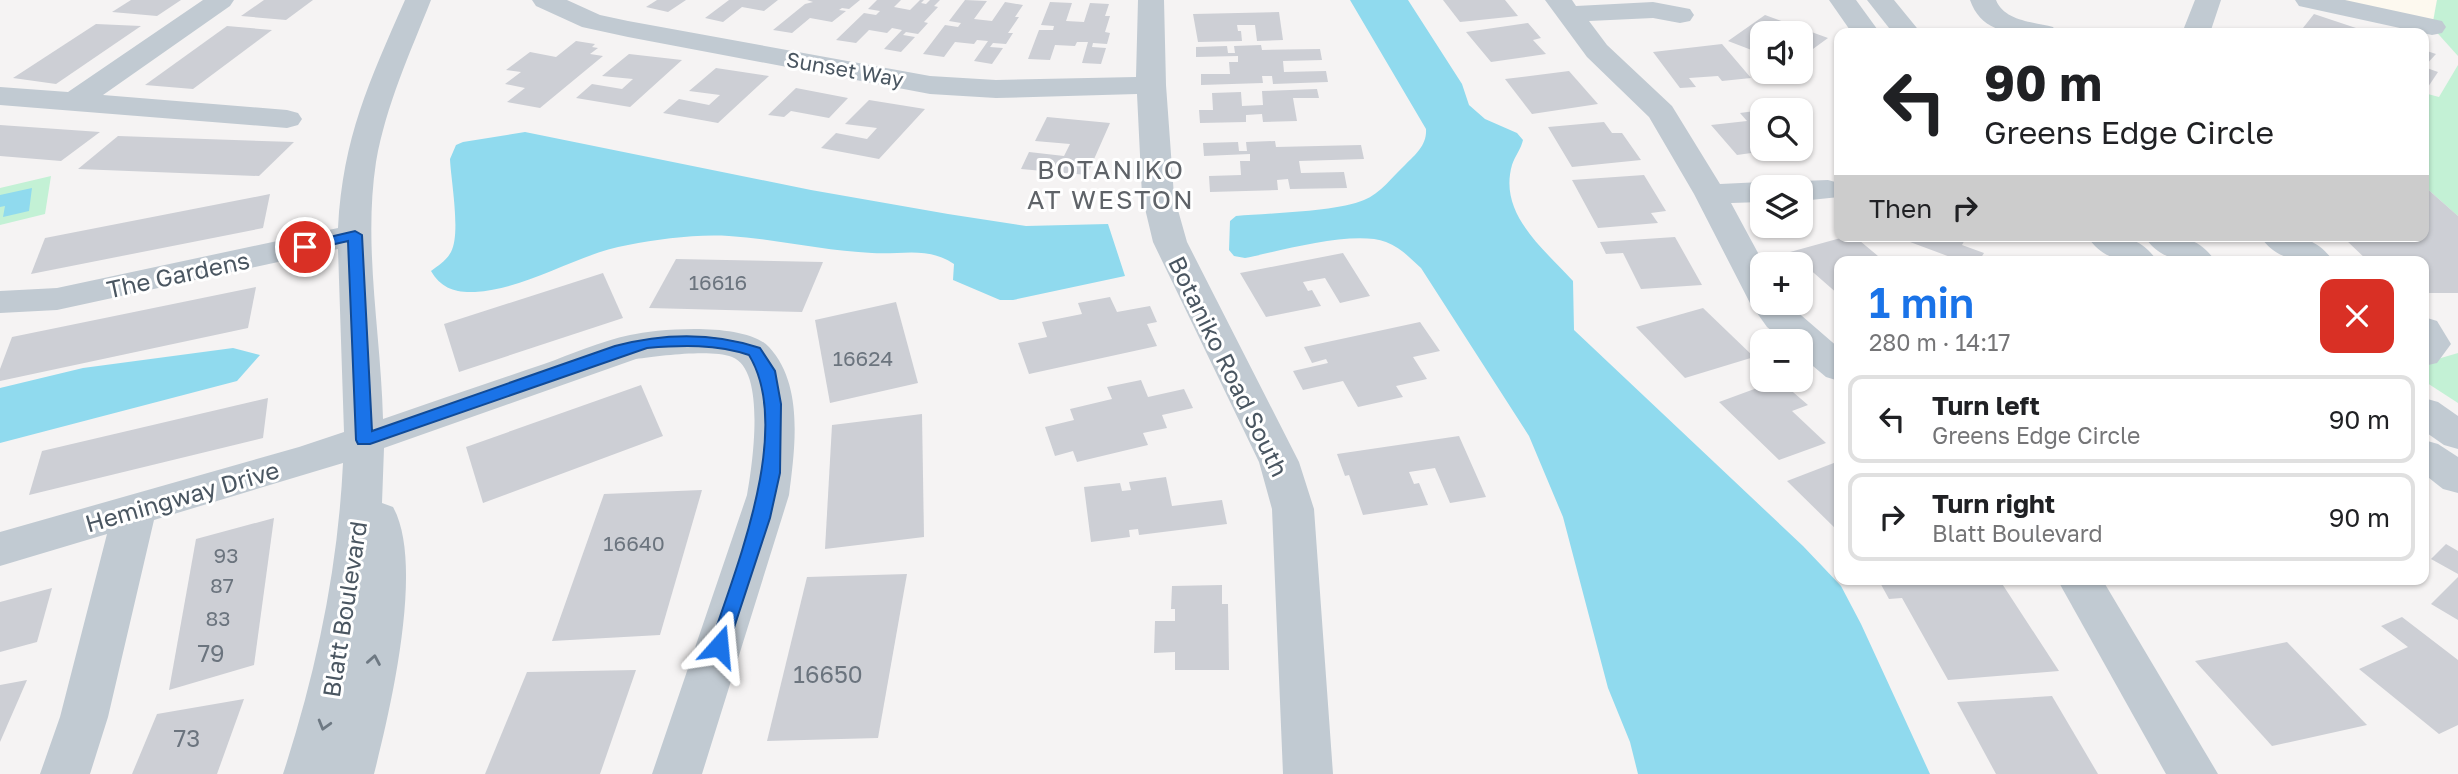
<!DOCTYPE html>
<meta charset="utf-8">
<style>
body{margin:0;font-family:"Golos Text",sans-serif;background:#f2f2f2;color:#202124;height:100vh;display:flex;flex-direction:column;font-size:26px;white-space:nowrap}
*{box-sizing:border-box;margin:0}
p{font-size:23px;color:#757577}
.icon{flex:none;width:38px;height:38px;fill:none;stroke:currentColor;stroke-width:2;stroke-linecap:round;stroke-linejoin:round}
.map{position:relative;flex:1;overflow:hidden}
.side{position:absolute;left:1834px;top:256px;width:595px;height:329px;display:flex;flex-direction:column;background:#fff;border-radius:14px;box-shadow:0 2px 5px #0004}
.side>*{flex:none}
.hud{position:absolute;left:1834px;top:28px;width:595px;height:214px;border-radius:14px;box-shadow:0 2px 5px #0004;background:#fff;color:#202124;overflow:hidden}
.controls{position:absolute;left:1750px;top:21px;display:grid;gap:14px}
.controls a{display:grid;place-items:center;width:63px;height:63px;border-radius:14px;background:#fff;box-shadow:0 2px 5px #0004;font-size:35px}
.pin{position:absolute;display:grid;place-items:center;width:60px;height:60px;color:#fff;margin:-30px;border:4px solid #fff;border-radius:50%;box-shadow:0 2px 7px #0007}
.me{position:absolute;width:77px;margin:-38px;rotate:18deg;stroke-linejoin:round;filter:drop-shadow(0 0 5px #0008)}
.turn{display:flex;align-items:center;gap:24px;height:147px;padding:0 35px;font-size:32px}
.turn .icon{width:91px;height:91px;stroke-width:2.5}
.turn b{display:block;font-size:49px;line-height:60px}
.then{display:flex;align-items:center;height:66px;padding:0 35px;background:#0003;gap:14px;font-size:26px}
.round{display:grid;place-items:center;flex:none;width:74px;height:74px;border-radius:14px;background:#f2f2f2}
.overview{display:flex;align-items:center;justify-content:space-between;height:119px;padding:0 35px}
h1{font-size:42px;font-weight:600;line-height:52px;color:#1a73e8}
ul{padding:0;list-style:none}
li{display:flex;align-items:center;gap:21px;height:88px;margin:0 14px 10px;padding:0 21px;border:4px solid #e0e0e0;border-radius:14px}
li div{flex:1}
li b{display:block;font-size:26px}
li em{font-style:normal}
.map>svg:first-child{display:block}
.commercial{fill:#fdf9ef}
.green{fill:#c3f1d5}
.water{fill:#90daee}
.building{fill:#cdcfd5}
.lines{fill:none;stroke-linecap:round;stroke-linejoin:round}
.minor{fill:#c1cad2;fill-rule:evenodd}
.oneway{stroke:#6e7983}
.route{fill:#1a73e8;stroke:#114b97;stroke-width:2}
.labels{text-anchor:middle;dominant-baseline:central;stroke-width:6;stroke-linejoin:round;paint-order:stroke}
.far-street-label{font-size:21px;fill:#4a5661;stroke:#fff}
.number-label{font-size:21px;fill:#6b747e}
.street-label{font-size:24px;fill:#4a5661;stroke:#fff}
.near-number-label{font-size:24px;fill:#6b747e}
.neighbourhood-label{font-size:26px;letter-spacing:2px;fill:#5f6368;stroke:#fff}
</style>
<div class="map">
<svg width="2458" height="774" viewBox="0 0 2458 774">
<rect width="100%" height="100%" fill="#f5f3f3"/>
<path class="commercial" d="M2308 0H2437L2432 27Z"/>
<g class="green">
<path d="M2437 0H2458V56L2432 27Z"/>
<path d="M2458 65V216L2424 186V93L2439 97Z"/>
<path d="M51 176 45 214 0 225V188Z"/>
<path d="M2458 353V403L2424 381V363Z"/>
</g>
<g class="water">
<path d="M1350 0H1408L1462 84 1469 105 1485 119 1517 133 1523 140C1521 149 1515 156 1512 165 1498 214 1544 249 1573 281L1574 330 1803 546 1841 586 1861 624 1930 774H1638L1630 742 1608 688 1563 517 1529 436 1421 268C1410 258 1400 247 1386 242 1353 230 1281 251 1245 258L1234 256 1229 250 1230 221 1236 216C1269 213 1336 212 1364 200 1380 194 1393 176 1405 165 1416 154 1427 145 1426 129Z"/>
<path d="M525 132 811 190 948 214 1026 226 1108 224 1125 276 1013 300H1000L953 280 954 264C927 246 902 255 872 253 824 251 776 239 729 236 696 234 660 239 628 245 576 254 528 289 475 292 455 293 441 288 431 271 439 265 446 261 451 252 461 234 451 181 450 159L456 145 463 142Z"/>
<path d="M32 188 29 211 3 217 5 206 0 207V195Z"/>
<path d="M233 348 260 355 237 381 0 443V388L83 368Z"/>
</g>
<g class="building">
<path d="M131 0H181L157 16 112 12Z"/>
<path d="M264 0H313L286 20 241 16Z"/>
<path d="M657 0H686L668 12 646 7Z"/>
<path d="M729 0H778L764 11 742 7 723 22 705 18Z"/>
<path d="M807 0H860L849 9 842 8 839 10 846 11 832 22 810 18 792 33 773 30 805 4 813 2Z"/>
<path d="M877 0H901L894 7 910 10 920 0H924L921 3 926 4 930 0H940L934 6 938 7 924 22 928 23 918 34 906 32 903 35 915 37 901 52 884 49 902 30 892 28 887 33 869 30 856 43 836 40 864 13 876 15 880 11 868 9Z"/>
<path d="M965 0 987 1 974 19 992 21 1005 2 1023 5 1015 17H1019L1008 33H1013L1006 44 993 43 990 47 1003 48 992 64 974 61 988 41 977 40 974 44 955 42 944 57 923 54 945 25 958 27 961 23 949 21Z"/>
<path d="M1443 0H1505L1518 16 1460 22Z"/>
<path d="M1050 2 1072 3 1066 21 1084 22 1090 3 1109 4 1105 16H1110L1105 32 1110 33 1107 44 1093 43 1092 47 1106 48 1101 64 1082 63 1088 42H1077L1075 46 1055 45 1050 60 1028 59 1039 30H1053L1054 26 1041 25Z"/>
<path d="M1279 12 1283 40 1257 41 1255 25H1237L1238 31H1241L1242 41 1198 42 1193 14Z"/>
<path d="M2314 14 2371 33H2299Z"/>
<path d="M1765 15 1828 38 1802 57 1809 60 1801 67V33H1762V54L1728 41Z"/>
<path d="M1528 23 1541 38 1533 40 1546 54 1491 62 1466 32Z"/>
<path d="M96 24 141 26 56 84 13 78Z"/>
<path d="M227 26 272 30 193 89 145 85Z"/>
<path d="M576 41 595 44 592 47 598 48 590 54 603 56 540 108 507 102 525 88 505 84 521 72 506 70 530 52 556 57Z"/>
<path d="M1722 44 1751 78 1722 81 1718 76 1689 78 1696 87 1680 88 1653 52Z"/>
<path d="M1261 45 1262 50 1320 49 1322 60 1283 61 1284 72 1326 71 1328 82 1273 84 1272 76H1262L1263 83 1201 85V74H1230L1229 62H1238V56L1196 57V47L1227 46 1228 53H1235L1234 46Z"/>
<path d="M2424 50 2436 54 2424 67Z"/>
<path d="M629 54 682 60 630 107 576 98 592 84 622 89 633 79 602 76Z"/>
<path d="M2424 67 2438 72 2424 93Z"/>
<path d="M716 68 769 76 718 123 663 113 679 99 709 105 720 95 689 91Z"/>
<path d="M1569 71 1598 104 1532 114 1505 79Z"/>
<path d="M796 88 848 98 829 118 791 111 784 117 768 115Z"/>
<path d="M1317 89 1319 98H1293L1297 121 1263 122 1262 114 1246 115V122L1200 123 1199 110H1213L1212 93 1241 92 1242 106 1263 105 1262 91Z"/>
<path d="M869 100 925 109 879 159 821 148 836 133 867 139 877 128 845 124Z"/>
<path d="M1762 110V149L1773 150 1737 155 1711 125 1747 121 1740 113Z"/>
<path d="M1047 117 1110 123 1087 175 1021 169 1029 152 1064 156 1070 144 1035 141Z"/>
<path d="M1604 122 1612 133H1622L1641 160 1572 167 1548 127Z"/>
<path d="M0 125 100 132 61 161 0 156Z"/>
<path d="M118 136 294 142 259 176 78 169Z"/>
<path d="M1275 141 1276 147 1361 145 1364 159 1299 161 1301 173 1344 172 1347 188 1290 189 1288 179 1277 180 1278 190 1210 192 1209 176 1241 175 1240 161H1250V154L1204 156 1203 143 1238 142 1239 151H1247L1246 142Z"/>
<path d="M1644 175 1666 211 1651 213 1658 223 1598 228 1572 180Z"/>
<path d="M2424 186 2458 216V293H2424V261H2368L2346 240 2303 239 2300 236H2424Z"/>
<path d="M270 194 263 228 31 274 45 238Z"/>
<path d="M1848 236H1854L1884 261H1839V295L1790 252Z"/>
<path d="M1894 236H1967L1962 245 1984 253 1979 261H1961Z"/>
<path d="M1675 237 1702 285 1641 289 1623 253 1606 254 1600 242Z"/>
<path d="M1343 253 1370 296 1340 303 1325 278 1303 282 1308 291 1312 290 1321 306 1266 317 1240 273Z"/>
<path d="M676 259 823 262 802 312 649 308Z"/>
<path d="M603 273 623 318 459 372 444 324Z"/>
<path d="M256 287 248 328 0 381V369L12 337Z"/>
<path d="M1110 297 1117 312 1150 306 1157 322 1147 324 1157 346 1029 374 1018 343 1047 337 1042 322 1082 314 1078 303Z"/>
<path d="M896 302 918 383 830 403 815 320Z"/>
<path d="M1703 308 1754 357 1685 378 1636 327Z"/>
<path d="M1420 322 1440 351 1413 357 1427 379 1396 386 1403 397 1358 407 1343 381 1303 390 1293 371 1328 363 1326 359 1312 363 1304 347Z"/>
<path d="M1141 380 1148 397 1184 389 1193 408 1162 415 1167 428 1143 433 1148 445 1077 462 1073 451 1055 456 1045 427 1074 420 1070 409 1112 399 1107 387Z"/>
<path d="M1779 380 1808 405 1792 411 1826 443 1779 460 1719 402Z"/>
<path d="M641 385 663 436 483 503 466 447Z"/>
<path d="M268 398 263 438 29 495 42 451Z"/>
<path d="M922 414 924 537 825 549 832 425Z"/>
<path d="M1459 436 1486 497 1450 503 1435 468 1409 472 1414 484 1419 483 1428 505 1363 515 1349 475 1345 476 1337 454Z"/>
<path d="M1839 461V532L1787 481Z"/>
<path d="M1166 477 1172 506 1222 500 1227 524 1139 535 1138 529 1129 530 1130 537 1091 542 1084 487 1120 483 1122 491 1131 490 1129 482Z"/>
<path d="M702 490 660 635 552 641 604 494Z"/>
<path d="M274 518 254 665 169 690 196 539Z"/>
<path d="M2446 544 2458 551V574L2431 559Z"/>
<path d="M907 574 878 738 767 741 807 577Z"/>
<path d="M2458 577V620L2431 604Z"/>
<path d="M1878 579H1999L2059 671 1948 680 1902 598 1889 599Z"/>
<path d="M2144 579H2179L2181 582 2147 584Z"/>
<path d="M1222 585V604H1228L1229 670H1175V652L1154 653 1155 621H1175V609H1171L1172 586Z"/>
<path d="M52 588 37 642 0 652V602Z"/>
<path d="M2402 617 2458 660V725L2439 734 2359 669 2408 647 2381 626Z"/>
<path d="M2287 642 2367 725 2272 746 2195 661Z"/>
<path d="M636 670 600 774H485L527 672Z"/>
<path d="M27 680 0 742V685Z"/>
<path d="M2052 696 2098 774H1996L1957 702Z"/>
<path d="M244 699 217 774H132L157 714Z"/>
</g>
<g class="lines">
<g class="minor">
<path d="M203 0H234L230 6 103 95 287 110 298 113 302 119 298 125 287 128 0 105V87L68 92Z"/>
<path d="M405 0H431C410 53 386 105 376 162 363 247 381 333 383 419 437 400 491 382 544 364 572 354 601 341 630 335 661 328 746 322 769 347 804 385 795 448 789 495L702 774H652L747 495C752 467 767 370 732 357 711 349 659 356 636 359L384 448 382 503 393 507C425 564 390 711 374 774H283C316 673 338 569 343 463L154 520 108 717 90 774H40L60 717 107 534 0 566V532L299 447 344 432 338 249 57 310 0 313V291L57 288 338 228C343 137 369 82 405 0Z"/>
<path d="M532 0H567L600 15 628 21 930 76 996 80 1136 77 1138 0H1164L1166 85 1174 196 1187 242 1299 462 1314 509 1333 774H1283L1272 509 1259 462 1153 242 1142 196 1137 94 996 98 930 94 628 37 582 27 536 6Z"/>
<path d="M1545 0H1572L1576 6 1653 2 1690 9 1694 15 1690 21 1680 23 1653 18 1589 21 1607 45 1672 106 1720 184 1762 182 1774 185 1775 187H1762V202L1731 203 1764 264 1762 303H1787L1839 348V381L1826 377 1801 356V341H1784L1767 327 1750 303 1694 194 1649 117 1587 57Z"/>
<path d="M1829 0H1856L1880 33H1852Z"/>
<path d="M1867 0H1894L1921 33H1893Z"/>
<path d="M1970 0H1996C2004 21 2034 22 2053 27L2057 33C2024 35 1983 38 1970 0Z"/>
<path d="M2195 0H2221L2210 33H2182Z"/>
<path d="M2295 0H2345L2442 21 2446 27 2442 33 2432 35 2299 6Z"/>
<path d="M1828 180 1839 183V197L1801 201V187H1787L1801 181Z"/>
<path d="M2087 236C2116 236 2139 233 2157 261 2127 261 2106 264 2087 236Z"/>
<path d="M2144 236C2173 236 2197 233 2215 261 2186 261 2163 264 2144 236Z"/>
<path d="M2260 236C2289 236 2315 233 2333 261 2304 261 2279 264 2260 236Z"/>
<path d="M2424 317 2437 321 2451 344 2437 363 2424 366Z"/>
<path d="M2424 398 2438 402 2458 416V449L2444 445 2424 431Z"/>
<path d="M2424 440 2438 444 2458 457V493L2443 489 2424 474Z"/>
<path d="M2057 579H2102L2218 774H2166Z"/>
</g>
</g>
<defs><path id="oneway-chevron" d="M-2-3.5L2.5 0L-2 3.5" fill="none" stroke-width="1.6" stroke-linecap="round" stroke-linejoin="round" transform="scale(1.75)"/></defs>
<g class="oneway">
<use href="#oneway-chevron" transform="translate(374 660) rotate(-80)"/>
<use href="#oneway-chevron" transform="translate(324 725) rotate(106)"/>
</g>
<path class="route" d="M355 231 362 235 372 431 615 346C664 333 712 332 760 348L775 371 781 404 780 473 770 518 726 652 719 654 713 652 710 646C735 570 794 429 749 355 716 344 682 345 647 348L370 444H358L356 440 348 241 305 251 298 247 300 244Z"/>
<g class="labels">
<g class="far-street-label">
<text transform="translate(845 69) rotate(10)">Sunset Way</text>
</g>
<g class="number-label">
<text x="718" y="282">16616</text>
<text x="863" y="358">16624</text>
<text x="634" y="543">16640</text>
<text x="226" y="555">93</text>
<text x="222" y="585">87</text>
<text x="218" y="618">83</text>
</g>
<g class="street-label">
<text transform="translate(178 274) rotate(-12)">The Gardens</text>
<text transform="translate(1229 366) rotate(64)">Botaniko Road South</text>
<text transform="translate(182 496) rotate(-16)">Hemingway Drive</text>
<text transform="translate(344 609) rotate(-81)">Blatt Boulevard</text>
</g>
<g class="near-number-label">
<text x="211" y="652">79</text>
<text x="828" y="673">16650</text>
<text x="187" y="737">73</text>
</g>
<g class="neighbourhood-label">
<text x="1111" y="169">BOTANIKO<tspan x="1111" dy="30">AT WESTON</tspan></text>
</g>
</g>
</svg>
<div class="controls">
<a><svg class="icon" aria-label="sound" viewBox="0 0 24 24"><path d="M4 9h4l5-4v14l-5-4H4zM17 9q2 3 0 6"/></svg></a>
<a><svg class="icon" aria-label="search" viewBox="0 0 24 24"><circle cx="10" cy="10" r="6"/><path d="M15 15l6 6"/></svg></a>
<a><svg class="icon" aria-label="layers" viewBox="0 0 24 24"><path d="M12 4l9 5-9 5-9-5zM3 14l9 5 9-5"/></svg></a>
<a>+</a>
<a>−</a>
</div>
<div class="pin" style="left:305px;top:247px;background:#d93025"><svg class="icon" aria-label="arrive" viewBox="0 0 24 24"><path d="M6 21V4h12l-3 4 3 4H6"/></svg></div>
<svg class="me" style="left:719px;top:646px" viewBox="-20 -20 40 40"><path d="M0-17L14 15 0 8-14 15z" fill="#1a73e8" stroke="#fff" stroke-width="4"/></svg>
<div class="hud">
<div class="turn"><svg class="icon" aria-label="left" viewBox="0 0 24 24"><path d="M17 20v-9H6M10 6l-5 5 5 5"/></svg><div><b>90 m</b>Greens Edge Circle</div></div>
<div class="then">Then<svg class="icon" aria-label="right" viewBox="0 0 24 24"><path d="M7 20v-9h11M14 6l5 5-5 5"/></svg></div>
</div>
<section class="side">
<div class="overview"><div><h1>1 min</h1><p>280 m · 14:17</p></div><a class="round" style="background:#d93025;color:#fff"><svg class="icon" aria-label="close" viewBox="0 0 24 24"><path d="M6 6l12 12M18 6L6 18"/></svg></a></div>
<ul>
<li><svg class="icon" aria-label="left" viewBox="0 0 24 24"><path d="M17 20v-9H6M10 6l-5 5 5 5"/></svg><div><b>Turn left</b><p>Greens Edge Circle</p></div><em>90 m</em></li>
<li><svg class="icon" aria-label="right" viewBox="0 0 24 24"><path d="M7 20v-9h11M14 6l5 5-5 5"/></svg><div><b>Turn right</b><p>Blatt Boulevard</p></div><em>90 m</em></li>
</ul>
</section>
</div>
